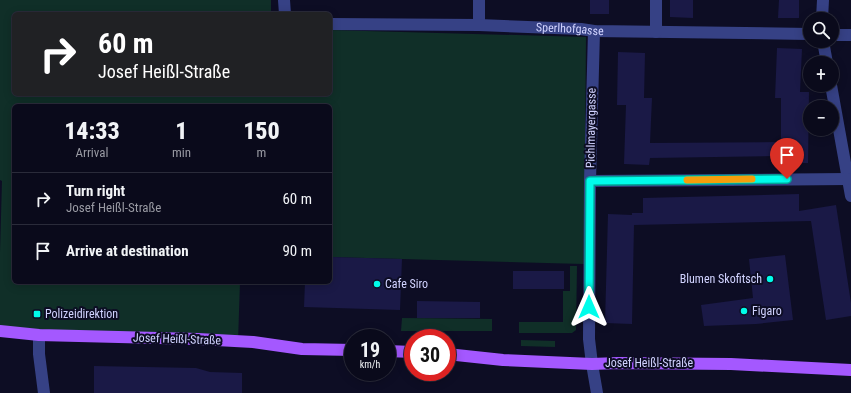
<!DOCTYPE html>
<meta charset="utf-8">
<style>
body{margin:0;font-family:"Roboto Condensed",sans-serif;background:#181828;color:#f1f3f6;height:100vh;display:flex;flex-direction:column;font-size:15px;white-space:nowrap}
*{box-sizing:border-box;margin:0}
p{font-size:13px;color:#999aa3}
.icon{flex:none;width:22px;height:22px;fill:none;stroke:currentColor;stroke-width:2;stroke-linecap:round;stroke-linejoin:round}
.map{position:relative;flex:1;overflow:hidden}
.drawer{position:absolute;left:12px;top:104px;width:320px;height:180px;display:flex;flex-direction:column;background:#0a0a1b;border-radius:6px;box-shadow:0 2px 10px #0003,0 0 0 1px #2a2b3a}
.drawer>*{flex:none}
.banner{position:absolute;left:12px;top:12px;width:320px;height:84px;border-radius:6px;box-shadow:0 2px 10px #0003,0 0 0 1px #2a2b3a;background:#202124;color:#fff;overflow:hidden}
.controls{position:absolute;left:803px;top:12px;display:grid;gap:8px}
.controls a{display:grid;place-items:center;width:36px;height:36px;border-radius:50%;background:#0a0a1b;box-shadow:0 2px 10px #0003,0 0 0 1px #2a2b3a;font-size:20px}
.speed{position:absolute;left:344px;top:329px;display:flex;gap:8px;font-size:20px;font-weight:700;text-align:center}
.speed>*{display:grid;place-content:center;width:52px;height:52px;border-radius:50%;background:#0a0a1b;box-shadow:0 2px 10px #0003,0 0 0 1px #2a2b3a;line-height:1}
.speed small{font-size:10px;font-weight:400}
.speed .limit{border:6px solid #d22;background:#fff;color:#111}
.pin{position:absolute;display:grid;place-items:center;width:34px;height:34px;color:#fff;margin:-41px -17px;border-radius:50% 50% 50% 0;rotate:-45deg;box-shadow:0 0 4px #0007}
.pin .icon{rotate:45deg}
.me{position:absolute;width:44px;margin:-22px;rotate:0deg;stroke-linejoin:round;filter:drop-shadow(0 0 3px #0008)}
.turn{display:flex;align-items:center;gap:14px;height:84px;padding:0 20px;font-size:18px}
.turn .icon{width:52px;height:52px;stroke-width:2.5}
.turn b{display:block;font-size:28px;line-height:34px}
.eta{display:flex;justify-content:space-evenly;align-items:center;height:68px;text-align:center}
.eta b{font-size:24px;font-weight:800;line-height:28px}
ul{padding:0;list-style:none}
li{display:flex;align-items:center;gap:12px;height:52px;padding:0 20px;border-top:1px solid #2a2b3a}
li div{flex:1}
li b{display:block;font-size:15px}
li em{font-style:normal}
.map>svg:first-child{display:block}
.green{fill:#102f28}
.building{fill:#1a1946}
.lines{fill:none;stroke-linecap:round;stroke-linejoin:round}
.minor{stroke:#364185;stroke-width:12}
.major{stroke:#a458ff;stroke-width:12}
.route-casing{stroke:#00a498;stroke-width:10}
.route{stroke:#00fcea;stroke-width:7}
.slow{stroke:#f59e0b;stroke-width:7}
.poi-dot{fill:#00fcea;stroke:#0d0d24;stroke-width:1.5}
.labels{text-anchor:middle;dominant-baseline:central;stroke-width:4;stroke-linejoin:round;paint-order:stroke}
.street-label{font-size:12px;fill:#d1d3ff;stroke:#0d0d24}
.poi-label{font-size:12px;fill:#d1d3ff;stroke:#0d0d24;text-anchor:start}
</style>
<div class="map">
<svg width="851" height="393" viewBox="0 0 851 393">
<rect width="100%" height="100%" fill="#0d0d24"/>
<g class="green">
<path d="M0 0H271V14H14V94H330V30L586 37 584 264 330 257V106H14V282H240L238 342 0 331V252L2 181 0 180Z"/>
<path d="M570 266H577L576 330 572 333H519V322H563V291H570Z"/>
<path d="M402 318 492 319V331H401Z"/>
<path d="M521 340 555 341V347L521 346Z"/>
</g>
<g class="building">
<rect x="590" y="0" width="19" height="14"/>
<path d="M670 0H693V18L670 17Z"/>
<path d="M779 0H799V18H778Z"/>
<path d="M777 48 802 49 800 92H809L808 163H781V156L650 158 649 165 624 164 626 105H617L618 52 645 53 644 98H652L650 143 781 142V98H775Z"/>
<path d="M799 194V211L836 205 851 303V316L826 320 811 221 634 225 632 324 605 323 608 214 632 215V213H643V198Z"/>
<path d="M785 255 793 320 756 324 704 326 701 305 753 298 749 259Z"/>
<path d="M330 257 402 259 400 310 304 307 305 282H330Z"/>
<rect x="513" y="271" width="51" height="18"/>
<path d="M417 301 480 302V318H417Z"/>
<path d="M94 366 196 368 210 372 242 373V393H94Z"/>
</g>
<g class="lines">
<g class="minor">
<path d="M284 0 285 14"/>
<path d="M479 0V25"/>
<path d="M822 19 823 0"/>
<path id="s1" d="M330 24 479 25 581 29 594 31 810 34"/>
<path d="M594 31 590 181 589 339 592 364 597 393"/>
<path d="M656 32V0"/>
<path d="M832 35H851"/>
<path d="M823 41 827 63"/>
<path d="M831 85 851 196"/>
<path d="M590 181 848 179"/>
<path d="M39 335V354L44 393"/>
</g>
<g class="major">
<path d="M0 331 39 335 198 339 253 342 302 349 353 350"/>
<path d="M387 351 413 352"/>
<path d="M447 354 503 360 592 364 618 363 731 364 851 370"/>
</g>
</g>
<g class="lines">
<g class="route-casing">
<path id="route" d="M589 307 590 181 787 179"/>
</g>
<use href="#route" class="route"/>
<path class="slow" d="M687 180 752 179"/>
</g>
<g class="poi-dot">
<circle cx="770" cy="279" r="4"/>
<circle cx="377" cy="284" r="4"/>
<circle cx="744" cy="311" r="4"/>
<rect x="33" y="310" width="8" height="8" rx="2"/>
</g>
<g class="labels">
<g class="street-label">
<text stroke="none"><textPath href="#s1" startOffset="240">Sperlhofgasse</textPath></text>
<text transform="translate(591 128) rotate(-89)">Pichlmayergasse</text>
<text transform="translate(177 339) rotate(2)">Josef Heißl-Straße</text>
<text x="649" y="363">Josef Heißl-Straße</text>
</g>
<g class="poi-label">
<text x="762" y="279" text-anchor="end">Blumen Skofitsch</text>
<text x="385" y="284">Cafe Siro</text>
<text x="752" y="311">Figaro</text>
<text x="45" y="314">Polizeidirektion</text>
</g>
</g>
</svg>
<div class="controls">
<a><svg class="icon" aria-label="search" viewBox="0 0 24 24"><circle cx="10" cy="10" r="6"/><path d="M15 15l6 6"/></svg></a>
<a>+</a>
<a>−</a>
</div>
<div class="speed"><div>19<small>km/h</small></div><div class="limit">30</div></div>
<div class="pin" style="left:787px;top:179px;background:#d93025"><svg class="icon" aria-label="arrive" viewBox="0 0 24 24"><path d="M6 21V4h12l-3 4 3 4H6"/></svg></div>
<svg class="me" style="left:589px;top:307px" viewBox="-20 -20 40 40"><path d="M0-17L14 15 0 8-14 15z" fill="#00fcea" stroke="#fff" stroke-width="4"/></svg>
<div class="banner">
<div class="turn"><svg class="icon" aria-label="right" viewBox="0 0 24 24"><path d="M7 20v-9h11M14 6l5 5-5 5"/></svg><div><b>60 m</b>Josef Heißl-Straße</div></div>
</div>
<section class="drawer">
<div class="eta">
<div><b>14:33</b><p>Arrival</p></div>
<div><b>1</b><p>min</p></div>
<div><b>150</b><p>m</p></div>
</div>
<ul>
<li><svg class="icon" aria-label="right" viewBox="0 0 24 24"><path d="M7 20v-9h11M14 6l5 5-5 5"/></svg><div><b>Turn right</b><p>Josef Heißl-Straße</p></div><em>60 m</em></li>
<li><svg class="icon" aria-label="arrive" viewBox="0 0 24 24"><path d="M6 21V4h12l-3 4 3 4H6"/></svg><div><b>Arrive at destination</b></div><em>90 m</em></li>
</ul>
</section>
</div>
